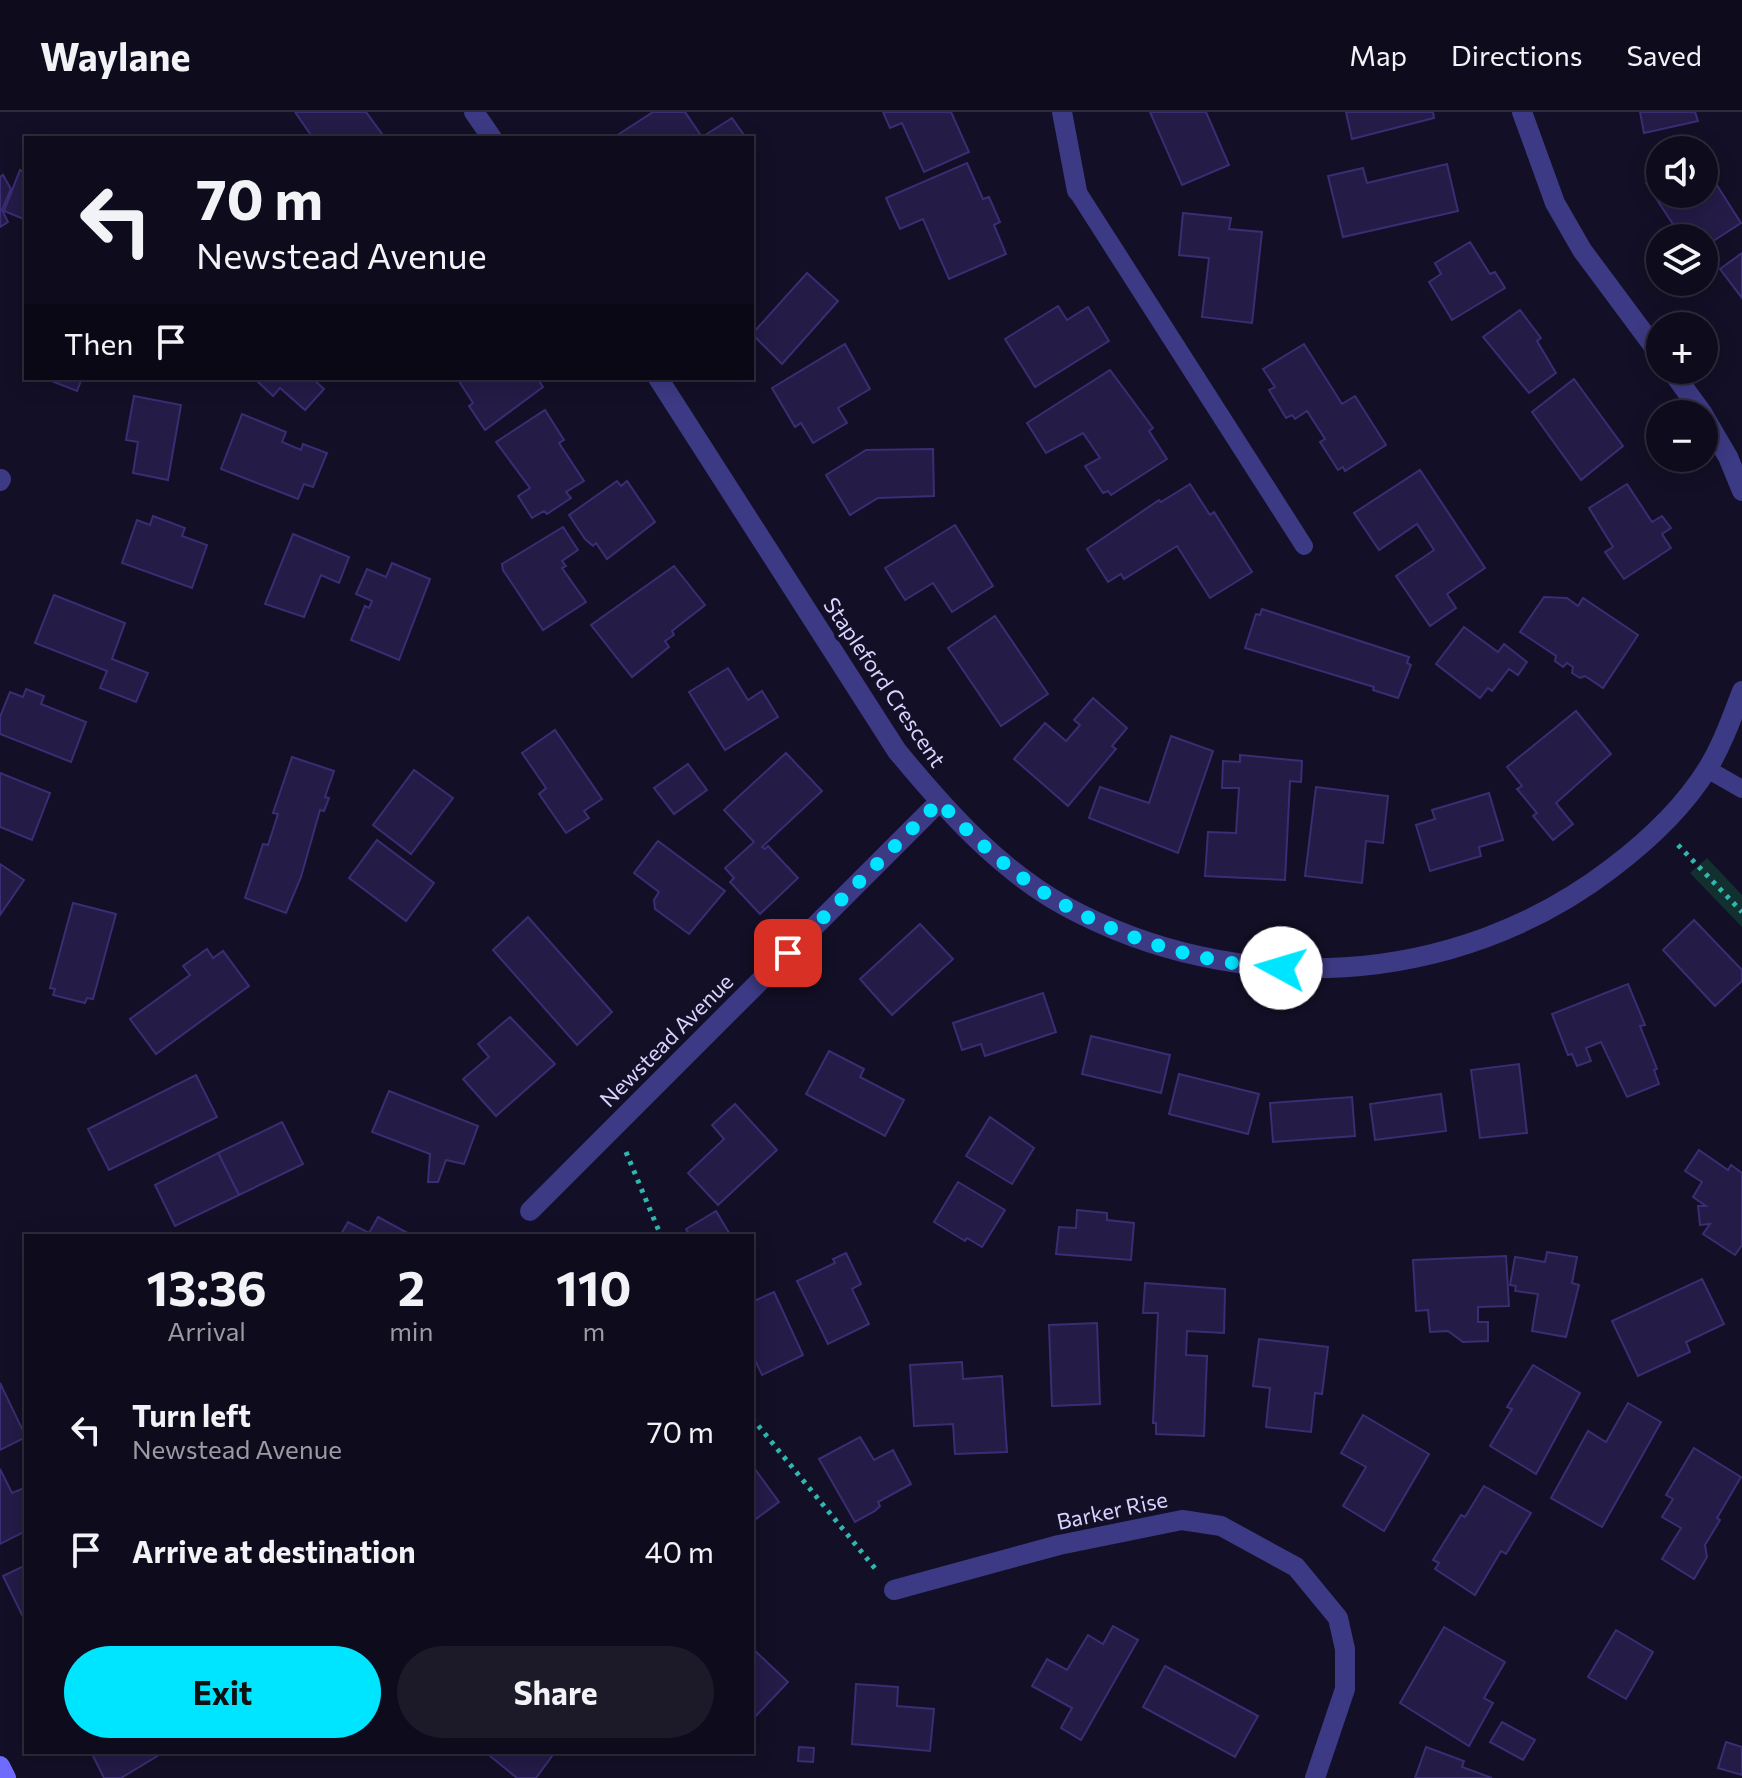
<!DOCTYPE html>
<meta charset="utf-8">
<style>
body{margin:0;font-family:Commissioner,sans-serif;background:#1c1929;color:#f1f3f6;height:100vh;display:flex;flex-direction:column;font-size:30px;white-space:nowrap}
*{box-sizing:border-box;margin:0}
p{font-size:26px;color:#9b9ba3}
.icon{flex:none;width:44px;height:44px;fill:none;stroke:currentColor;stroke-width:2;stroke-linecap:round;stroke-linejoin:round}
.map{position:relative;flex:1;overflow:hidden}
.panel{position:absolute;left:24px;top:1122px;width:730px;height:520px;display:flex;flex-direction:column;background:#0e0b1c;border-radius:0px;box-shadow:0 4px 20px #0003,0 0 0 2px #2e2b3b}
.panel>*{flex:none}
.guide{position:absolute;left:24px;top:24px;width:730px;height:244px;border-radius:0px;box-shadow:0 4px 20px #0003,0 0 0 2px #2e2b3b;background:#0e0b1c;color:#f1f3f6;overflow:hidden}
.buttons{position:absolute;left:1646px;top:24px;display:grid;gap:16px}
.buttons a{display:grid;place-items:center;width:72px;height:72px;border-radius:50%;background:#0e0b1c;box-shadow:0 4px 20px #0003,0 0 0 2px #2e2b3b;font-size:40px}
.pin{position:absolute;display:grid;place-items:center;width:68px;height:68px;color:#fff;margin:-34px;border-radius:16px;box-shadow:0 4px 12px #0006}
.me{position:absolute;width:88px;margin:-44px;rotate:276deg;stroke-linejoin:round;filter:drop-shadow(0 0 6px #0008)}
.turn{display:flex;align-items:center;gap:28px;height:168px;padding:0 40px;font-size:36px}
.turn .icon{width:104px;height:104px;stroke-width:2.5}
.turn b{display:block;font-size:56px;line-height:68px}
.then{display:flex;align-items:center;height:76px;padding:0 40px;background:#0003;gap:16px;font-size:30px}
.eta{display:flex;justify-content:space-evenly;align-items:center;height:136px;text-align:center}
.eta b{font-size:48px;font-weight:700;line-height:56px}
.primary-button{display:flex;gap:16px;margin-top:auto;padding:16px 40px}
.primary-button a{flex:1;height:92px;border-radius:48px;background:#00e5ff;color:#111;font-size:32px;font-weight:700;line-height:92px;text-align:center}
.primary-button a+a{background:#1c1929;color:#f1f3f6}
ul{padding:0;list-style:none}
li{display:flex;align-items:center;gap:24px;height:120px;padding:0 40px}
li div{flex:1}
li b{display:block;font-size:30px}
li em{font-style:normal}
header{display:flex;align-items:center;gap:48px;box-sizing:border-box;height:112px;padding:0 40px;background:#0e0b1c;border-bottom:2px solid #2e2b3b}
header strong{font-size:38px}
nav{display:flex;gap:44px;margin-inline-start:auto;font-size:28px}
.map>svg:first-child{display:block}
.green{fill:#12302f}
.building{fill:#241b47;stroke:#3b2d73;stroke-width:2}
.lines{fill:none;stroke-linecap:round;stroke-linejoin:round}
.path{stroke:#2fb8b0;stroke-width:5;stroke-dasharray:4 6;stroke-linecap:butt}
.lane{stroke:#3d3a85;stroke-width:18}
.street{stroke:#3d3a85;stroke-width:20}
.secondary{stroke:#6f6bff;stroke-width:20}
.route{stroke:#00e5ff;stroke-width:14;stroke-dasharray:0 25.2}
.labels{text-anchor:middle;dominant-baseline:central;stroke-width:8;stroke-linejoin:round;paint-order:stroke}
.street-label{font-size:22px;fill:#d9d4ff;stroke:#130f26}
</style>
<header>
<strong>Waylane</strong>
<nav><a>Map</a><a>Directions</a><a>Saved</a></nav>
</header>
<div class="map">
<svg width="1742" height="1666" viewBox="0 0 1742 1666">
<rect width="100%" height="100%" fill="#130f26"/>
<path class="green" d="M1707 746 1742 783V815L1690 761Z"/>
<g class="building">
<path d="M295 0H366L385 26H313Z"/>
<path d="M653 0H685L702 25 732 6 746 26H613Z"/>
<path d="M883 0H951L969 40 924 60 902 11 890 16Z"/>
<path d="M1150 0H1206L1229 53 1182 73Z"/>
<path d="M1346 0H1433L1434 6 1352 27Z"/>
<path d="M1640 0H1695L1698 9 1644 21Z"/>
<path d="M967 51 983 87 989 85 1000 110 994 113 1006 142 949 167 923 107 900 117 886 86Z"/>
<path d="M1447 52 1458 99 1343 125 1328 64 1363 56 1367 71Z"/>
<path d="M1704 53 1741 111 1704 135V126H1682L1646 71 1660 62V82H1704Z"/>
<path d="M20 58 26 61V108L4 99Z"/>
<path d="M3 63 11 77 2 98 8 110 0 115V65Z"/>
<path d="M1183 101 1231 106 1229 117 1262 120 1252 211 1202 205 1209 146 1179 143Z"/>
<path d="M1470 130 1490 162 1495 160 1505 176 1452 208 1429 170 1441 162 1435 151Z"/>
<path d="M1742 141V186L1720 157Z"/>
<path d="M807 161 838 189 782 252 752 222Z"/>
<path d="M1058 194 1067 208 1088 195 1109 229 1035 275 1005 227Z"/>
<path d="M1520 198 1541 226 1537 229 1556 261 1529 281 1483 225Z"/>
<path d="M845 232 870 277 838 296 847 311 813 331 801 311 795 315 772 276Z"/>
<path d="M1304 232 1342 292 1355 284 1386 333 1345 359 1343 355 1338 358 1320 330 1325 327 1307 299 1295 307 1292 303 1286 306 1269 278 1275 275 1263 257Z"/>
<path d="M1110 258 1153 316 1149 319 1167 347 1111 383 1108 379 1103 381 1085 354 1100 346 1083 321 1046 341 1027 311Z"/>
<path d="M44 266H82L77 279Z"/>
<path d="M254 266H312L324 277 305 298 280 276 273 284Z"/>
<path d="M457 266H537L543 275 485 318 469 294 473 291Z"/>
<path d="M1574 267 1623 334 1581 368 1532 300Z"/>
<path d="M134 284 181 293 168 368 133 361 138 330 126 328Z"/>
<path d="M545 298 564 328 559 331 584 369 566 380 571 386 547 402 544 399 532 406 518 384 530 376 496 330Z"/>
<path d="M242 302 286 320 282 330 301 338 303 332 327 341 313 375 304 372 298 387 221 357Z"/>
<path d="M933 337 934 384 878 386 850 403 826 363 866 338Z"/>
<path d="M1420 358 1485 456 1447 482 1456 496 1430 514 1396 464 1434 438 1417 412 1379 438 1354 401Z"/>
<path d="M617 369 621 374 627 369 655 410 607 447 596 431 593 434 585 427 569 403Z"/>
<path d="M1190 372 1210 403 1214 400 1252 460 1210 486 1177 434 1124 467 1121 462 1108 470 1087 437 1159 388 1161 390Z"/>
<path d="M1627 372 1652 410 1662 404 1671 416 1662 422 1671 436 1624 467 1605 440 1613 435 1589 396Z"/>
<path d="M153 404 185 416 182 424 207 433 192 476 122 451 137 408 150 413Z"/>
<path d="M955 413 993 474 952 500 933 471 905 488 885 456Z"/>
<path d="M563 415 578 438 562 449 566 454 562 456 586 490 543 518 503 458 502 452Z"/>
<path d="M293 422 349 445 339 471 321 463 304 505 265 492Z"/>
<path d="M392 451 430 467 399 548 351 528 365 494 369 496 372 489 356 482 367 457 386 465Z"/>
<path d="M674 454 705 493 672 519 674 523 665 529 669 535 632 565 591 513Z"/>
<path d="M54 483 125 511 112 547 148 561 136 590 100 576 107 559 35 531Z"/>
<path d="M1544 485 1567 486 1578 494 1583 486 1638 523 1603 576 1585 564 1580 566 1572 561 1573 555 1567 551 1563 555 1555 549 1556 544 1520 520Z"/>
<path d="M1262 497 1409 545 1407 551 1411 553 1398 586 1373 578 1374 575 1245 536 1256 502 1260 503Z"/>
<path d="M995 504 1048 582 1001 614 948 536Z"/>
<path d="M1464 515 1498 540 1504 532 1527 550 1518 563 1509 557 1492 579 1488 576 1480 586 1436 552Z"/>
<path d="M728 556 748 588 762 579 778 605 725 638 689 580Z"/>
<path d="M26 577 44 584 41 592 86 610 71 650 0 622V605L10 580 23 585Z"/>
<path d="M1093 586 1127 616 1112 634 1116 637 1068 694 1014 647 1045 611 1066 629 1080 613 1074 608Z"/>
<path d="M1576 599 1611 642 1556 691 1573 712 1553 728 1533 704 1537 701 1517 677 1522 674 1507 655Z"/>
<path d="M555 618 602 687 584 699 589 706 566 721 539 682 546 676 522 641Z"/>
<path d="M1171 624 1213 639 1178 741 1089 706 1100 675 1149 691Z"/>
<path d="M786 641 822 679 762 735 765 737 768 734 798 766 760 802 730 770 734 766 725 756 754 730 724 698Z"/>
<path d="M1240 643 1302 649 1301 670 1290 669 1285 768 1205 764 1208 720 1236 721 1239 676H1222L1223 649 1240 650Z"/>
<path d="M292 645 334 659 325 685 329 686 324 699 320 698 301 765 286 801 245 786 263 732 268 733 278 702 273 701Z"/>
<path d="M688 652 707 678 674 702 654 676Z"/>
<path d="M414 658 453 686 411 742 373 713Z"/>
<path d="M0 661 50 681 32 728 0 715Z"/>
<path d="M1316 675 1388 684 1383 731 1366 729 1362 771 1305 764Z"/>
<path d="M1489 681 1503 728 1479 735 1481 744 1430 759 1416 713 1435 707 1432 698Z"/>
<path d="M377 728 434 771 406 809 349 766Z"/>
<path d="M658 729 725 779 689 822 655 797 654 788 659 780 634 761Z"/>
<path d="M0 752 24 768 0 803Z"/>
<path d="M73 791 116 802 93 887 87 886 85 891 53 883 55 877 50 876Z"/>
<path d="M528 805 612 900 577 933 493 838Z"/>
<path d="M1694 808 1742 858V869L1715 894 1663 838Z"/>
<path d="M920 812 953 847 892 903 860 867Z"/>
<path d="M207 837 213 846 223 839 249 874 156 942 130 907 190 863 183 854Z"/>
<path d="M1628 872 1645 913 1640 914 1657 957 1654 958 1659 972 1627 985 1601 930 1586 936 1591 949 1577 954 1572 942 1568 943 1552 902Z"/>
<path d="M1043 881 1056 920 985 944 981 932 962 938 953 911Z"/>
<path d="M510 905 555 952 496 1004 463 967 489 945 478 932Z"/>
<path d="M1091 924 1170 943 1161 981 1082 962Z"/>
<path d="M829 939 864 957 860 965 904 988 885 1024 806 982Z"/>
<path d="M1519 952 1527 1021 1480 1026 1471 958Z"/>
<path d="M1179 962 1259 982 1248 1022 1169 1002Z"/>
<path d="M196 963 217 1005 109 1058 88 1017Z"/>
<path d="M389 979 478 1014 464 1052 446 1048 438 1070H428L430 1042 372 1020Z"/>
<path d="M1441 982 1446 1019 1375 1028 1370 992Z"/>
<path d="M1352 985 1355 1024 1273 1030 1270 991Z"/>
<path d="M735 992 777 1038 718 1093 688 1061 724 1027 712 1013Z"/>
<path d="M990 1005 1034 1036 1012 1072 966 1044Z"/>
<path d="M282 1010 303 1052 239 1083 218 1041Z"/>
<path d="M1699 1038 1728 1058 1731 1053 1742 1061V1133L1735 1143 1703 1122 1710 1112 1700 1113 1698 1094H1706L1693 1085 1702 1070 1685 1059Z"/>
<path d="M218 1041 239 1083 175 1114 155 1073Z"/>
<path d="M958 1070 1005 1098 982 1135 967 1126 965 1129 934 1110Z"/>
<path d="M1077 1098 1107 1101V1108L1134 1111 1131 1148 1056 1142 1059 1115 1076 1116Z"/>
<path d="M716 1099 731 1124H690L686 1117Z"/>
<path d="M378 1105 413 1124H340L348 1110 369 1121Z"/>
<path d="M1547 1140 1577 1145 1572 1171 1579 1173 1566 1225 1532 1219 1538 1182 1515 1179 1516 1174 1510 1173 1515 1145 1545 1150Z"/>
<path d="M846 1141 861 1172 852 1177 869 1212 828 1232 797 1169 835 1151 833 1147Z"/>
<path d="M1506 1144 1509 1194 1478 1195V1210H1488V1229L1463 1230 1448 1219 1430 1220 1428 1198 1416 1199 1413 1148Z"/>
<path d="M1702 1167 1724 1212 1686 1230 1690 1240 1638 1264 1612 1209Z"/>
<path d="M1145 1171 1225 1177 1224 1221 1187 1219 1186 1243 1207 1244 1204 1324 1156 1322V1311H1153L1158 1201H1143Z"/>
<path d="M774 1180 803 1243 762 1263 752 1242V1190Z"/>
<path d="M1097 1211 1100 1292 1052 1294 1049 1213Z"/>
<path d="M1259 1227 1328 1235 1322 1282 1315 1281 1311 1320 1266 1315 1270 1276 1253 1274Z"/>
<path d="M962 1250 963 1267 1002 1264 1007 1340 955 1342 953 1312 914 1314 910 1253Z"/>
<path d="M1533 1253 1580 1281 1536 1362 1490 1334 1512 1297 1507 1295Z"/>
<path d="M0 1271 26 1325 0 1338Z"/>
<path d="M1628 1291 1661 1310 1602 1415 1551 1386 1588 1319 1606 1330Z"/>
<path d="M1363 1303 1429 1342 1384 1419 1343 1394 1366 1355 1341 1341Z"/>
<path d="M860 1325 874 1348 893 1338 911 1372 878 1390 880 1394 875 1399 855 1410 819 1347Z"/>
<path d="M1694 1336 1741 1365 1717 1406 1720 1408 1705 1433 1707 1445 1694 1467 1662 1447 1681 1416 1662 1405 1673 1387 1666 1383Z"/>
<path d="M752 1353 779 1390 752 1410Z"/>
<path d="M0 1357 12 1381 24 1376 26 1381V1419L0 1432Z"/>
<path d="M1484 1374 1531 1401 1506 1442 1501 1439 1475 1483 1435 1457 1439 1451 1433 1448 1461 1403 1465 1405Z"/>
<path d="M26 1453V1506L24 1507 3 1464Z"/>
<path d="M1113 1514 1138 1528 1081 1628 1061 1616 1072 1596 1032 1574 1047 1547 1067 1558 1088 1523 1103 1532Z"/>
<path d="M1444 1515 1505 1550 1484 1586 1493 1591 1469 1634 1400 1591Z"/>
<path d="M1616 1518 1653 1540 1626 1587 1588 1565Z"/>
<path d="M752 1536 788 1570 752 1608Z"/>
<path d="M1165 1554 1258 1604 1235 1645 1143 1595Z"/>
<path d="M856 1572 898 1575 897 1594 934 1597 930 1639 852 1632Z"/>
<path d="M1502 1610 1535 1628 1523 1648 1490 1630Z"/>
<path d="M1726 1630 1742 1635V1663L1718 1656Z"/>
<path d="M799 1635 814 1636 813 1650 798 1649Z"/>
<path d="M1426 1635 1464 1649 1462 1655 1492 1666H1415Z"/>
<path d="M91 1640H164L121 1666H104Z"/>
<path d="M485 1640H555L536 1666H517Z"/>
</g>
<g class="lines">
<g class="path">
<path d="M1678 733 1742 800"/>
<path d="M626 1040 661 1124"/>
<path d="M752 1306 878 1460"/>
</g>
<g class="lane">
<path d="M1077 79 1304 434"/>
<path d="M1707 657 1742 677"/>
</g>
<g class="street">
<path d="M474 0 492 26"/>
<path d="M1062 0 1077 79"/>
<path d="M1522 0 1555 91 1582 138 1660 243"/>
<path d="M1671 258 1703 302"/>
<path d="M658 266 897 639C945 697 998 757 1065 794 1238 888 1456 876 1612 756 1649 728 1684 695 1708 656 1723 631 1732 605 1742 579"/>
<path d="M1704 304 1728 345 1742 379"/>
<path d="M0 369 1 367"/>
<path d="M530 1099 939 690"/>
<path d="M894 1478 1059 1433 1182 1408 1221 1414 1296 1455 1338 1506 1345 1537V1577L1315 1666"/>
</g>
<path class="secondary" d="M0 1654 6 1666"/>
</g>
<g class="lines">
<path class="route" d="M788 841 939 690C959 710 979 731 1001 749 1077 813 1182 851 1281 856"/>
</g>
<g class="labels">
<g class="street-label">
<text transform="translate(885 570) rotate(56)">Stapleford Crescent</text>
<text transform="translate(666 928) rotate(-45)">Newstead Avenue</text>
<text transform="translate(1112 1398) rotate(-12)">Barker Rise</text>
</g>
</g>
</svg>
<div class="buttons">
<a><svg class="icon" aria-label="sound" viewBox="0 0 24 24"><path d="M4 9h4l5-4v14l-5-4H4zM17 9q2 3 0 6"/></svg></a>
<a><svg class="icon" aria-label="layers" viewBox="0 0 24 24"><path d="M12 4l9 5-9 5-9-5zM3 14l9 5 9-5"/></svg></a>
<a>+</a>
<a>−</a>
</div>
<div class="pin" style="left:788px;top:841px;background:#d93025"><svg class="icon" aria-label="arrive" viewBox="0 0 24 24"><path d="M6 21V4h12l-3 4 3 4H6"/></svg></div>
<svg class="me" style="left:1281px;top:856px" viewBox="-20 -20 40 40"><circle r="19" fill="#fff"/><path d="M0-13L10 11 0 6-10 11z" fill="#00e5ff"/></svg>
<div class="guide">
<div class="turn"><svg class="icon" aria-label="left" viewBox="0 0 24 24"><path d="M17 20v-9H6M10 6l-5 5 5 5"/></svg><div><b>70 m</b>Newstead Avenue</div></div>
<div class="then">Then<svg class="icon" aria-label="arrive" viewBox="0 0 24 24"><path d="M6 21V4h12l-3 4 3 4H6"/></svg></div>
</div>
<section class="panel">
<div class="eta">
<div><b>13:36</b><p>Arrival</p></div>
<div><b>2</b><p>min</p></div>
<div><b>110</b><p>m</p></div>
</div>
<ul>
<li><svg class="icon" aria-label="left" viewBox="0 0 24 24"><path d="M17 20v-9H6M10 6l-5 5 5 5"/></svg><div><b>Turn left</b><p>Newstead Avenue</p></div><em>70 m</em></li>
<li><svg class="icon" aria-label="arrive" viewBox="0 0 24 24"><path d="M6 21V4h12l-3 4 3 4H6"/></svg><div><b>Arrive at destination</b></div><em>40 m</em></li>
</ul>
<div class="primary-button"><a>Exit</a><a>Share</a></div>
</section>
</div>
